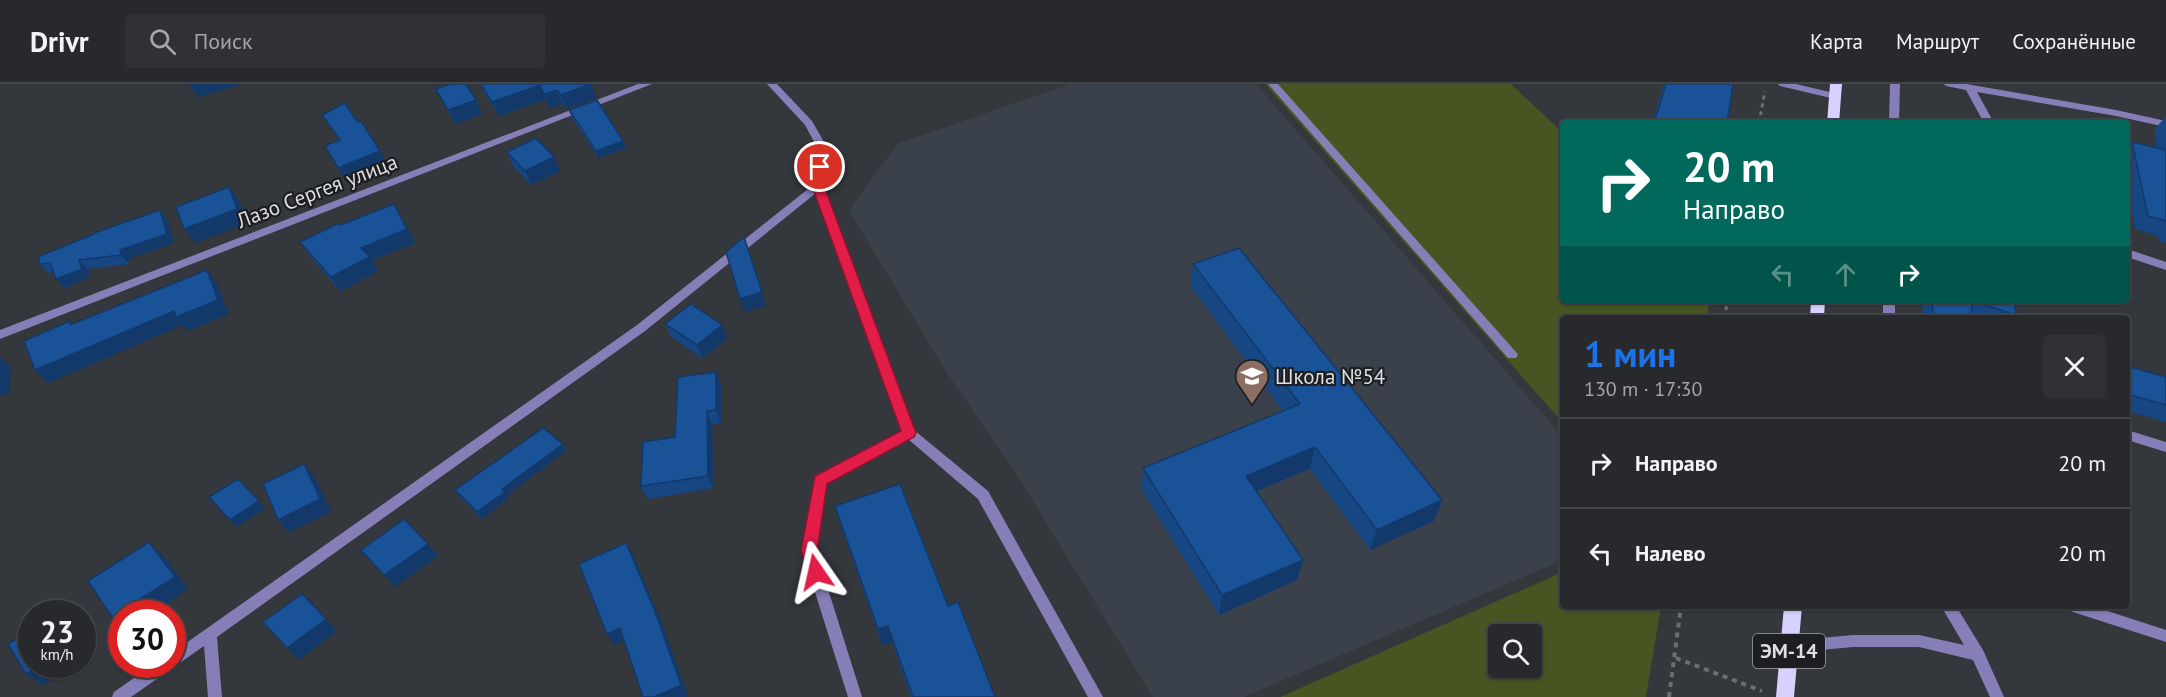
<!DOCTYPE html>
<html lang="ru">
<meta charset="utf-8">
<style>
body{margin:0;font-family:"PT Sans",sans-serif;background:#2f3135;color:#f1f3f6;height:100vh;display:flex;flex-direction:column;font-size:22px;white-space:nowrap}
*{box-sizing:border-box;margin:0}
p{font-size:20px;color:#a4a6aa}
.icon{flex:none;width:33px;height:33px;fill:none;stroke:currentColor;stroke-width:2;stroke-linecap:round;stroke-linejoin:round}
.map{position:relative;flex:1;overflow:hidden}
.sheet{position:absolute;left:1560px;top:231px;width:570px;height:294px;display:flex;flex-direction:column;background:#27292d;border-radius:6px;box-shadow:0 2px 4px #0004,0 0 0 2px #434549}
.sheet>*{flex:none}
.banner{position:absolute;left:1560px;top:36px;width:570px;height:183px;border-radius:6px;box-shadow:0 2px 4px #0004,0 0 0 2px #434549;background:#00695c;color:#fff;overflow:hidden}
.fabs{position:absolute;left:1488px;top:540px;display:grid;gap:12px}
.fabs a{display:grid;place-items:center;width:54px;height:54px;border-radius:6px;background:#27292d;box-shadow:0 2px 4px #0004,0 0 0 2px #434549;font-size:30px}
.speed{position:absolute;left:18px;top:516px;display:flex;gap:12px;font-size:30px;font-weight:700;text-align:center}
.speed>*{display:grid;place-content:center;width:78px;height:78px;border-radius:50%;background:#27292d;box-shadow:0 2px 4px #0004,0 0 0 2px #434549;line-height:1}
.speed small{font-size:15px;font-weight:400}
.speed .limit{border:9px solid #d22;background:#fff;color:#111}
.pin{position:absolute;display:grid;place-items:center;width:51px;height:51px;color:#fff;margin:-26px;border:3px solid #fff;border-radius:50%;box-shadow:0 2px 6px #0007}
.me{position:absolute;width:66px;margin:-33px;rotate:349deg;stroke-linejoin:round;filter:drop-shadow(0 0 4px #0008)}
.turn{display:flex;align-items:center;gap:21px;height:126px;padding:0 24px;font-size:27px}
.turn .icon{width:78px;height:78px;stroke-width:2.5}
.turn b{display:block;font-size:42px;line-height:51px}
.lanes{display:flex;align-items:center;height:57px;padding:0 24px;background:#0003;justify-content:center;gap:30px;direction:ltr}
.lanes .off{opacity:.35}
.round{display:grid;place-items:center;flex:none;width:63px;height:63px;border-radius:6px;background:#2f3135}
.overview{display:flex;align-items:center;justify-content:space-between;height:102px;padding:0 24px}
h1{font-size:36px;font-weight:700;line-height:45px;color:#1a73e8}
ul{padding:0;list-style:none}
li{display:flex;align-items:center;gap:18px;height:90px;padding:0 24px;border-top:2px solid #434549}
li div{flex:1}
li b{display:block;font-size:22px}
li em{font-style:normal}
header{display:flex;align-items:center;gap:36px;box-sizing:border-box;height:84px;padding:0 30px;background:#27292d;border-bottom:2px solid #434549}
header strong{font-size:28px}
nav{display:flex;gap:33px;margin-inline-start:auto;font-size:21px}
.search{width:420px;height:54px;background:#2f3135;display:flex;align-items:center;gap:15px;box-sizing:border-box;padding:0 21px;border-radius:6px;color:#a4a6aa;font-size:22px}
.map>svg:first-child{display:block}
.built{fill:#3a414b}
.green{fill:#475522;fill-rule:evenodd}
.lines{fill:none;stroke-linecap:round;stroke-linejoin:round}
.path-far1{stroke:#6c6e73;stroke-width:3;stroke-dasharray:4 4;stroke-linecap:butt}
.path{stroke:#6c6e73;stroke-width:4;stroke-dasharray:5 5;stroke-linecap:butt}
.lane{fill:#867fb7;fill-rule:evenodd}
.street{fill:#867fb7;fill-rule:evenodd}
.primary{fill:#d6d1ff;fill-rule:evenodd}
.wall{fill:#164782}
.shaded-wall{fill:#12396a}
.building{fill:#1a5297;stroke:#12396a;stroke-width:1.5}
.route{fill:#e11d48;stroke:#92132f;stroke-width:1.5}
.labels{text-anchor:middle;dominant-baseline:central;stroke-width:4.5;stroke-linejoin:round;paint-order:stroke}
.shield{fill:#1d1e21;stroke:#a3a5a8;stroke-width:1.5}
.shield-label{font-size:20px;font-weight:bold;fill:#dddfe2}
.street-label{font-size:21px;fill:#dddfe2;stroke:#1d1e21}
.poi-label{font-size:21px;fill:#dddfe2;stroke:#1d1e21;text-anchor:start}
</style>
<header>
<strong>Drivr</strong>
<div class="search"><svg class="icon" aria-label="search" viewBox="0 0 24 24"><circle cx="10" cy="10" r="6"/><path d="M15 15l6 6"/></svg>Поиск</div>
<nav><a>Карта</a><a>Маршрут</a><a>Сохранённые</a></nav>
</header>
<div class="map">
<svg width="2166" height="613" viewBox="0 0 2166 613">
<rect width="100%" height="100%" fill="#34373c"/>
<path class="built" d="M1070 0H1256L1563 353V476L1244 613H1153L1015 388 947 289 849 127 897 60Z"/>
<g class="green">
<path d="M1265 0H1511L1563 49V216H1710L1706 234H1563V339Z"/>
<path d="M1563 488V522H1661L1646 613H1280ZM1498 550H1532V584H1498Z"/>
</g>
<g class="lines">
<g class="path-far1">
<path d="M1759 39 1765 7"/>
<path d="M1724 234 1728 216"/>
</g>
<g class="path">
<path d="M1676 574 1762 607"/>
<path d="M1669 613 1681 522"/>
</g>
<path class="lane" d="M2127 346 2166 358V368L2127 356Z"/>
<g class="street">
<path d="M638 0H652L0 255V246Z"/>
<path d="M767 0H777L812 37 828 65 823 102 914 346 988 407 1103 613H1088L978 415 908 355 826 399 816 467 862 613H848L802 467 814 396 816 392 902 347 816 109 645 247 217 553 222 613H208L204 562 131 613H112L114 608 154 580H172V569L637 241 813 101 818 65 805 41Z"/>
<path d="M1268 0H1278L1516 268 1518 271 1516 274H1508Z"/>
<path d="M1778 0H1796L1838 10 1840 12 1835 15 1780 2Z"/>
<path d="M1890 0H1900L1899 39H1889Z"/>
<path d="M1944 0H1966L2116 26 2166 37V43L2116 32 1977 8 1994 39H1984L1966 6 1946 2Z"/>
<path d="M2127 165 2166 178V186L2127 173Z"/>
<rect x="1883" y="216" width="12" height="18"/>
<path d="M1941 522H1956L1983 566 2004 613H1990L1973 576 1919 563H1853L1789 569 1784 568 1782 563 1784 558 1789 557 1853 551H1919L1964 561Z"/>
<path d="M2066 522H2092L2166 546V558L2073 528 2068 526Z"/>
</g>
<g class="primary">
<path d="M1830 0H1842L1839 39H1827Z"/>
<path d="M1811 216H1825L1824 234H1810Z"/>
<path d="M1784 522H1802L1794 613H1776Z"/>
</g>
</g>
<g class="wall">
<path d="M481 0H591L596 14 566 25 563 20 549 24 546 15 499 32 485 10Z"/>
<path d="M1664 0H1733L1727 39H1652Z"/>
<path d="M436 5 482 30 455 40Z"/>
<path d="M569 26 623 57 626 64 599 74 572 34Z"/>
<path d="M2166 32V159L2159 157 2158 152 2135 145 2127 104V64L2132 58 2156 63 2155 45Z"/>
<path d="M507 68 554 73 560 87 531 101 513 82Z"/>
<path d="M394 120 415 159 372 176 378 187 340 207 310 172 300 158 340 141Z"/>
<path d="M160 126 167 135 174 159 128 175 129 180 87 185 90 193 64 204 56 195 53 188 48 189 40 180Z"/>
<path d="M1193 180 1442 416 1434 437 1370 466 1310 385 1256 407 1297 496 1219 531 1141 405 1143 384 1283 327 1191 203Z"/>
<path d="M1923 216H2014L2016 231 2013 234H1922Z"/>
<path d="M665 240 727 255 702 274 671 253Z"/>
<path d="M2127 282 2166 293V338L2127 327Z"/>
<path d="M721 301V339L712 340 713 404 648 415 641 402Z"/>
<path d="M563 360 566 367 507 411 509 414 482 435 460 413 455 406Z"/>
<path d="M835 422 948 522 995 613H911L892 558 882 561 840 439Z"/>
</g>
<g class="shaded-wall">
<path d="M189 0H238L239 1 198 13Z"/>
<path d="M591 0 596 14 566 25 561 11Z"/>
<path d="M540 1 557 6 563 20 549 24 546 15 499 32 492 18Z"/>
<path d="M476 16 482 30 455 40 448 26Z"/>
<path d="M623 57 626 64 599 74 596 67Z"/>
<path d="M380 67 388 81 346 98 338 84Z"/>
<path d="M554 73 560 87 531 101 525 87Z"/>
<path d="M229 103 239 117 247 139 195 159 184 145Z"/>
<path d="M394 120 415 159 372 176 378 187 340 207 331 193 361 164Z"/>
<path d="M160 126 167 135 174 159 128 175 129 180 121 171 120 166Z"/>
<path d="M79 176 87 185 90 193 64 204 56 195Z"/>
<path d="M207 186 217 200 229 230 188 247 183 241 48 299 35 286 174 227Z"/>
<path d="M762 208 766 222 744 228 740 215Z"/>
<path d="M722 241 727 255 702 274 697 261Z"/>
<path d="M0 273 11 283 9 309 0 312Z"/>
<path d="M716 288 721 301V339L716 326Z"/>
<path d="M707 327 712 340 713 404 708 392Z"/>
<path d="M563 360 566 367 507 411 509 414 482 435 477 428 502 405Z"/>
<path d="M1315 363 1310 385 1242 413 1246 392Z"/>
<path d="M304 380 315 393 331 428 289 448 278 436Z"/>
<path d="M238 395 265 424 237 443 230 436Z"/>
<path d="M1442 416 1434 437 1370 466 1377 446Z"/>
<path d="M149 458 163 471 188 505 151 530H122V540L112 533Z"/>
<path d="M626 459 633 471 661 537 688 612 685 613H654Z"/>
<path d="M428 460 438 472 395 503 384 491Z"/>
<path d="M1303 476 1297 496 1219 531 1222 511Z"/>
<path d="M302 510 337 547 299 576 287 564Z"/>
<path d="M888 542 892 558 882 561 878 545Z"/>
<path d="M620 544 627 555 614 561 607 550Z"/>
<path d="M41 580H75L43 601 26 590Z"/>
</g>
<g class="building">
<path d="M451 0H466L476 16 448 26 436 5Z"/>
<path d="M481 0H591L561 11 557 6 544 10 540 1 492 18Z"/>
<path d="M1666 0H1733L1727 39H1654Z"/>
<path d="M597 16 623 57 596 67 569 26Z"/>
<path d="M345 19 357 38 361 37 380 67 338 84 325 62 340 56 322 31Z"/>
<path d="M536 54 554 73 525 87 507 68Z"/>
<path d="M2132 58 2166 66V137L2148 132Z"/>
<path d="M229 103 237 125 184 145 176 123Z"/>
<path d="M394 120 407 145 361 164 370 173 331 193 300 158 339 139 340 141Z"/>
<path d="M160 126 167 150 120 166 121 171 79 176 82 185 56 195 50 179 40 180 38 173 94 150V149Z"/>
<path d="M744 153 762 208 740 215 726 168Z"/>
<path d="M1239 164 1442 416 1377 446 1315 363 1246 392 1303 476 1222 511 1143 384 1300 320 1193 180Z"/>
<path d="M207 186 218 216 176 233 174 227 35 286 24 257 70 237V241Z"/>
<path d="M1933 216H2014L2016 231 1972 217V234H1932Z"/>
<path d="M691 220 722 241 697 261 665 240Z"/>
<path d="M2127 282 2166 293V321L2127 310Z"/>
<path d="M716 288V326L707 327 708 392 641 402 643 358 675 353 678 293Z"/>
<path d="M543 344 563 360 502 405 505 408 477 428 455 406Z"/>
<path d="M304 380 320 415 278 436 263 400Z"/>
<path d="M238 395 259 417 230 436 209 413Z"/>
<path d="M900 400 948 522 958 518 995 613H913L888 542 878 545 835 422Z"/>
<path d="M404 435 428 460 384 491 361 466Z"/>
<path d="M149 458 175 493 112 533 88 497Z"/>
<path d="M626 459 654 525 681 601 654 613H643L620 544 607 550 579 480Z"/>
<path d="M302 510 326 535 287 564 263 538Z"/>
<path d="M32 546V580H41L26 590 8 560Z"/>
</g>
<path class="route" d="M820 80 826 83 824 102 916 349 914 353 827 400 817 467 823 488 821 493 816 495 810 493 801 467 815 392 901 347 812 102 815 83Z"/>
<defs>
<g id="school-pin" transform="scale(1.725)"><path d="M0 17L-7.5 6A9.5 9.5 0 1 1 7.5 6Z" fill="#8d6e63" stroke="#1d1e21"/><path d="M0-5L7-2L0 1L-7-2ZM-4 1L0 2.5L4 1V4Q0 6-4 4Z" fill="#fff"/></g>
</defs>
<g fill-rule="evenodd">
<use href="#school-pin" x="1252" y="292"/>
</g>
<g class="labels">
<rect class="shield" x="1753" y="550" width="72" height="34" rx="4.5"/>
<g class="shield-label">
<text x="1789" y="567">ЭМ-14</text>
</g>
<g class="street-label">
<text transform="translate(317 107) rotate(-21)">Лазо Сергея улица</text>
</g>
<g class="poi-label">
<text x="1275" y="292">Школа №54</text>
</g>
</g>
</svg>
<div class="fabs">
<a><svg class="icon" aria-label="search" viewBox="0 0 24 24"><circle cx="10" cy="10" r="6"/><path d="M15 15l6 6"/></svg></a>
</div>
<div class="speed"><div>23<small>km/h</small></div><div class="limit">30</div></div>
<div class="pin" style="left:820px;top:83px;background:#d93025"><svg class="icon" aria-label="arrive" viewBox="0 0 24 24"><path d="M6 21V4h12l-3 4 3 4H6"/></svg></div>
<svg class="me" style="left:816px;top:488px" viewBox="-20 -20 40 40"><path d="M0-17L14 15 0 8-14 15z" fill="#e11d48" stroke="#fff" stroke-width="4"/></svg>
<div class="banner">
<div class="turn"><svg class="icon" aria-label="right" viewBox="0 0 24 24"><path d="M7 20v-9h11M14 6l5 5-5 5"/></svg><div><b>20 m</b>Направо</div></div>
<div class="lanes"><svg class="icon off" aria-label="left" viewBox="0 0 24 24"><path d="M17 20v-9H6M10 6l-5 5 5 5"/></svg><svg class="icon off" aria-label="ahead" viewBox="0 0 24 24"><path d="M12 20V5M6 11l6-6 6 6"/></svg><svg class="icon" aria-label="right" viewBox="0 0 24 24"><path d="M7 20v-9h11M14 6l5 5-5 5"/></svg></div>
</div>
<section class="sheet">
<div class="overview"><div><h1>1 мин</h1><p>130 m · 17:30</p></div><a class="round"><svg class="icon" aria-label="close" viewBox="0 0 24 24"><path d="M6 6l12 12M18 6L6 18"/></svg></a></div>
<ul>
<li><svg class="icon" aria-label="right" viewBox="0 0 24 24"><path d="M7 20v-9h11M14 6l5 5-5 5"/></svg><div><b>Направо</b></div><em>20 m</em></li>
<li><svg class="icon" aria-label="left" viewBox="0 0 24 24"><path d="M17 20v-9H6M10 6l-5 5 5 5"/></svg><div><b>Налево</b></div><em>20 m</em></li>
</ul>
</section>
</div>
